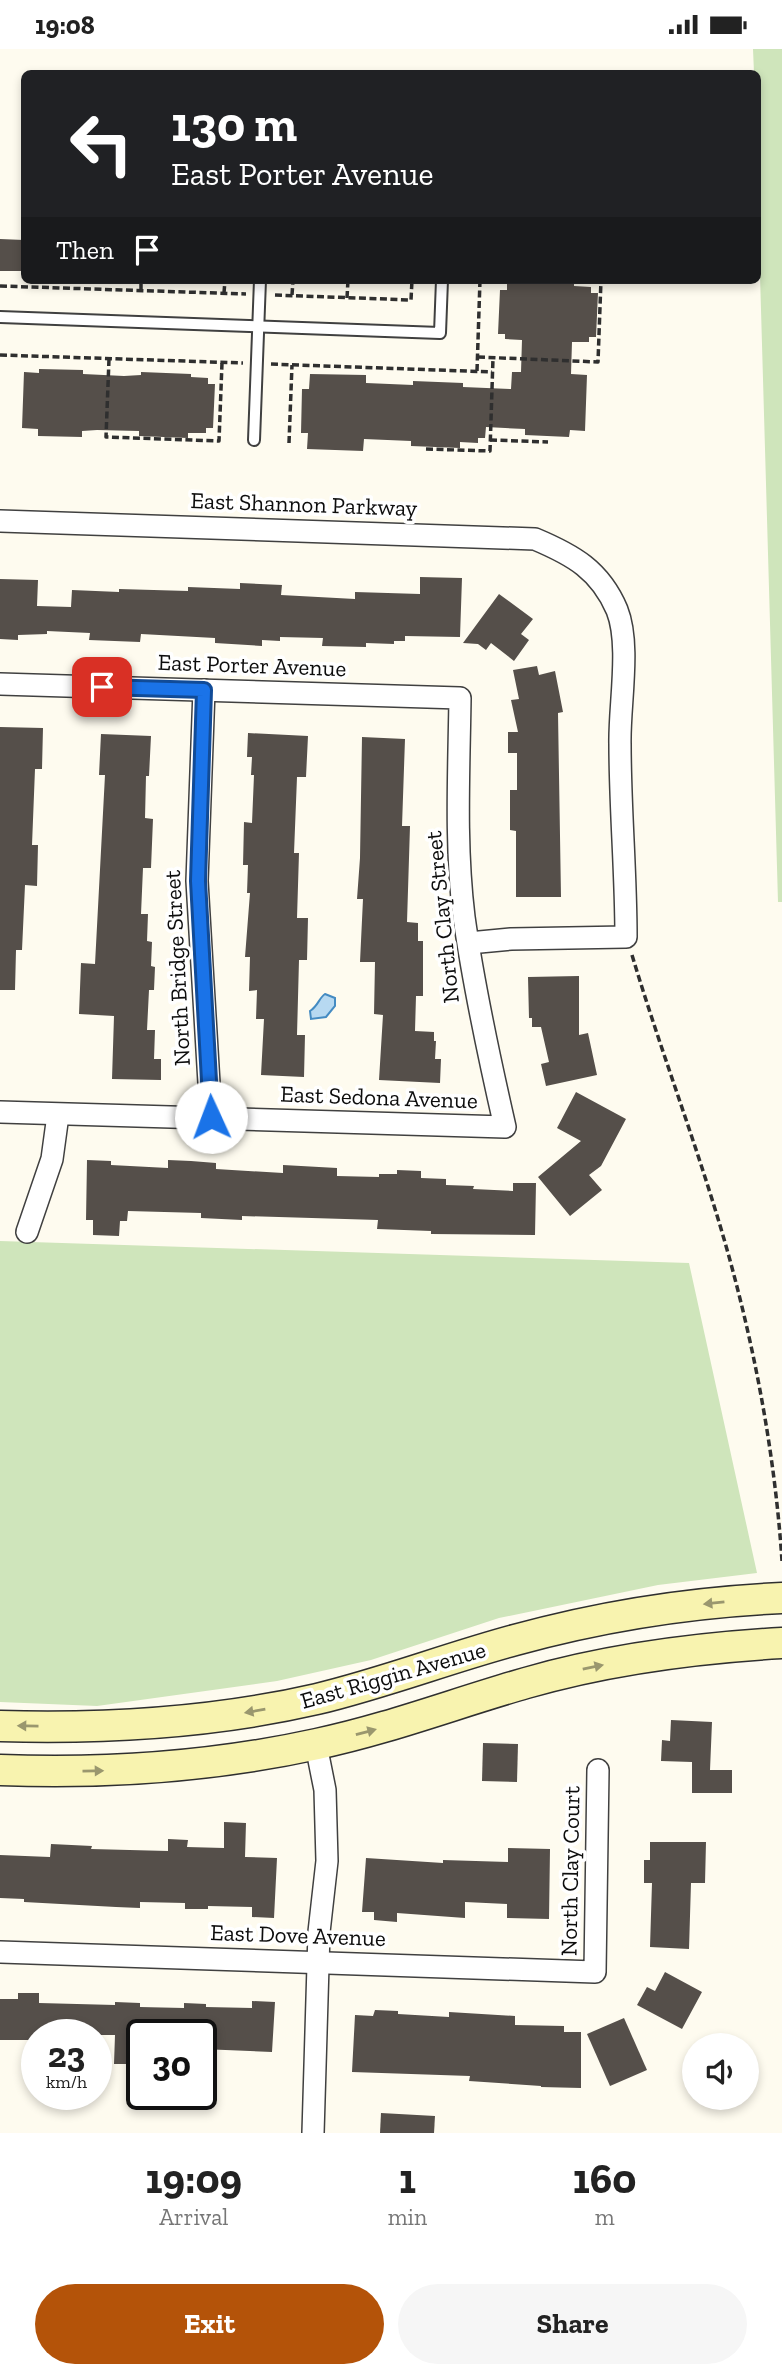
<!DOCTYPE html>
<style>
body{margin:0;font-family:"Zilla Slab",serif;background:#f6f6f6;color:#222;height:100vh;display:flex;flex-direction:column;font-size:26px;white-space:nowrap}
*{box-sizing:border-box;margin:0}
p{font-size:23px;color:#767676}
.icon{flex:none;width:38px;height:38px;fill:none;stroke:currentColor;stroke-width:2;stroke-linecap:round;stroke-linejoin:round}
.map{position:relative;height:2084px;overflow:hidden}
.sheet{display:flex;flex-direction:column;background:#fff;flex:1}
.sheet>*{flex:none}
.guide{position:absolute;left:21px;top:21px;width:740px;height:214px;border-radius:10px;box-shadow:0 4px 10px #0003;background:#202124;color:#fff;overflow:hidden}
.controls{position:absolute;left:682px;top:1984px;display:grid;gap:14px}
.controls a{display:grid;place-items:center;width:77px;height:77px;border-radius:50%;background:#fff;box-shadow:0 4px 10px #0003;font-size:35px}
.speed{position:absolute;left:21px;top:1970px;display:flex;gap:14px;font-size:35px;font-weight:700;text-align:center}
.speed>*{display:grid;place-content:center;width:91px;height:91px;border-radius:50%;background:#fff;box-shadow:0 4px 10px #0003;line-height:1}
.speed small{font-size:18px;font-weight:400}
.speed .limit{border:4px solid #111;border-radius:10px;background:#fff;color:#111}
.pin{position:absolute;display:grid;place-items:center;width:60px;height:60px;color:#fff;margin:-30px;border-radius:14px;box-shadow:0 4px 10px #0006}
.me{position:absolute;width:77px;margin:-38px;rotate:358deg;stroke-linejoin:round;filter:drop-shadow(0 0 5px #0008)}
.turn{display:flex;align-items:center;gap:24px;height:147px;padding:0 35px;font-size:32px}
.turn .icon{width:91px;height:91px;stroke-width:2.5}
.turn b{display:block;font-size:49px;line-height:60px}
.then{display:flex;align-items:center;height:66px;padding:0 35px;background:#0003;gap:14px;font-size:26px}
.eta{display:flex;justify-content:space-evenly;align-items:center;height:119px;text-align:center}
.eta b{font-size:42px;font-weight:700;line-height:49px}
.button{display:flex;gap:14px;margin-top:auto;padding:14px 35px}
.button a{flex:1;height:80px;border-radius:42px;background:#b45309;color:#fff;font-size:28px;font-weight:700;line-height:80px;text-align:center}
.button a+a{background:#f6f6f6;color:#222}
.status{display:flex;justify-content:space-between;align-items:center;height:49px;padding:0 35px;background:#fff;direction:ltr}
.status svg{height:19px;fill:currentColor}
.map>svg:first-child{display:block}
.green{fill:#cfe5bb}
.water{fill:#b7d9f1;stroke:#448bc2;stroke-width:2}
.building{fill:#554f4a}
.lines{fill:none;stroke-linecap:round;stroke-linejoin:round}
.lane-casing{stroke:#404040;stroke-width:14}
.street-casing{stroke:#404040;stroke-width:24}
.secondary-casing{stroke:#2f2f2f;stroke-width:33}
.path{stroke:#2f2f2f;stroke-width:3.5;stroke-dasharray:7 3.5;stroke-linecap:butt}
.lane{stroke:#fff;stroke-width:10}
.street{stroke:#fff;stroke-width:21}
.secondary{stroke:#f8f3af;stroke-width:30}
.oneway{fill:#9a976e}
.route-casing{stroke:#114b97;stroke-width:18}
.route{stroke:#1a73e8;stroke-width:12}
.labels{text-anchor:middle;dominant-baseline:central;stroke-width:7;stroke-linejoin:round;paint-order:stroke}
.street-label{font-size:23px;fill:#0d0d0d;stroke:#fff}
</style>
<div class="status"><b>19:08</b><svg viewBox="0 0 49 12"><path d="M0 12V9h3v3zM5 12V6h3v6zM10 12V3h3v9zM15 12V0h3v12zM26 1h20v11H26zM47 4h2v5h-2z"/></svg></div>
<div class="map">
<svg width="782" height="2084" viewBox="0 0 782 2084">
<rect width="100%" height="100%" fill="#fefbef"/>
<g class="green">
<path d="M753 0H782V853H778L758 156V24H754Z"/>
<path d="M0 1192 689 1214 757 1524 658 1536 499 1569 371 1611 277 1632 97 1657 0 1653Z"/>
</g>
<path class="water" d="M325 945 335 949V957L326 968 311 970 310 962C318 957 319 949 325 945Z"/>
<g class="building">
<path d="M0 190 24 191V222H0Z"/>
<path d="M524 232 574 234V237L591 238V244H598L596 288H589V293H572L571 325 587 326 585 382 570 381 569 388 525 386V380L486 378 485 389H478V394L460 393V399L411 397V392L364 390 363 402 307 400 308 384H301L302 340H309L310 325 366 326V334L413 336V332L463 334V338L511 340 512 323H521L522 291 505 290V285H498L500 241H507V235H524Z"/>
<path d="M39 320 83 321V325L124 327 141 326V323L191 325V328L208 329V335H215L213 379H206V384H188V389L139 387V382L97 381 82 382V388L38 387V380L22 379 24 323 39 324Z"/>
<path d="M420 528 462 529 460 588 405 587V592H394V595L366 594V598L322 597 323 589 280 588V592L262 591V597L215 594V589L141 585 140 593 89 591 90 584 47 582V585L18 586V591L0 590V530L38 531 37 557 71 558 72 541 119 543V540L188 542V538L240 540V534L282 536 281 546 355 550V543L420 545Z"/>
<path d="M499 545 533 570 521 585 529 591 514 612 491 594 486 601 478 595 463 594Z"/>
<path d="M537 617 539 626 555 622 563 663 558 664 561 848H516V782L510 781V741H517V704H508V683H518L511 651 519 650 513 621Z"/>
<path d="M0 678 43 679 42 720H35L32 796H38L37 837 25 836 22 901H16L15 941H0Z"/>
<path d="M248 684 308 687 306 728H297L294 804H299L297 869H308L307 911H299L297 986H305L304 1028 261 1026 264 970H256L257 941 249 942 250 908H245L250 844H247L248 816H243L244 773 252 774 254 726H251L252 708H247Z"/>
<path d="M101 685 151 687 149 727H146L145 769 153 770 151 819H143L141 865H148L147 892 152 893 151 917 155 918 154 941H149L147 981H155L154 1010H161V1031L112 1030 114 967 79 965 81 914 95 915 105 726H99Z"/>
<path d="M362 688 405 690 402 777H410L407 873 418 874V892H423V947H416L415 982 434 983V992H436L435 1010H441L440 1034 379 1031 383 966 374 965 375 913H360L363 850H357L360 809Z"/>
<path d="M579 927V986L588 984 597 1026 546 1037 541 1015 549 1013 541 978H532V969H529L528 928Z"/>
<path d="M576 1043 626 1070 601 1117 589 1126 602 1141 570 1167 538 1128 581 1092 557 1079Z"/>
<path d="M87 1111 111 1112V1116L168 1119V1111L191 1112 216 1114V1120L283 1124V1116L337 1119V1127L379 1128V1125H397V1121L421 1122V1129L446 1130V1136L474 1137 473 1140 513 1142V1134H536L535 1186 431 1185V1182L377 1180 378 1171 242 1167V1171L201 1169V1164L128 1162 127 1172H120L119 1187 93 1186V1171H86Z"/>
<path d="M671 1671 712 1673 710 1721H732V1744H692V1713L661 1712 662 1691 670 1692Z"/>
<path d="M483 1694 518 1695 517 1733 482 1732Z"/>
<path d="M224 1773 246 1774 245 1808 277 1809 274 1869 252 1868V1858L208 1857V1860H185V1854L140 1853V1859L116 1858 24 1853V1850L0 1849V1806L50 1808 51 1795 92 1797 91 1800 168 1802V1790L188 1791 187 1798 224 1799Z"/>
<path d="M650 1793H706L705 1834H691L689 1900 650 1898 652 1834H644V1811H650Z"/>
<path d="M508 1799 550 1800 549 1870 507 1869V1855L465 1853V1869L397 1864V1873L374 1871V1863H362L366 1809 443 1814V1811L508 1813Z"/>
<path d="M665 1923 702 1943 682 1980 637 1956 647 1938 655 1942Z"/>
<path d="M18 1944H39V1954L115 1956V1953L140 1954V1958L184 1959V1954L206 1955V1958L252 1959V1952L275 1953 272 2003 201 2000V1986H142V2015H114L115 1986H37V1991H0V1950H18Z"/>
<path d="M375 1961 398 1962V1965L449 1968V1963L515 1967V1976L564 1977V1983H581V2039L541 2038V2037L469 2032 470 2027 352 2023 355 1966 373 1967Z"/>
<path d="M624 1969 647 2021 610 2037 587 1985Z"/>
<path d="M381 2064 435 2067 434 2084H380Z"/>
</g>
<g class="lines">
<g class="lane-casing">
<g id="lane">
<path d="M0 268 440 284 442 231"/>
<path d="M254 391 260 231"/>
</g>
</g>
<g class="street-casing">
<g id="street">
<path d="M0 472 535 490C573 506 600 521 617 561 631 596 619 657 620 695 620 759 626 823 626 888L511 890 469 894"/>
<path d="M0 635 460 649C459 722 455 795 464 868 474 939 489 1008 505 1078L0 1063"/>
<path d="M204 641 197 832 211 1068"/>
<path d="M27 1183 52 1110 58 1066"/>
<path d="M0 1903 595 1923 598 1721"/>
<path d="M313 2084 319 1883 327 1812 325 1741 316 1696"/>
</g>
</g>
<g class="secondary-casing">
<g id="secondary">
<path d="M0 1677C106 1680 213 1674 317 1650 384 1634 448 1609 515 1591 602 1567 692 1553 782 1549"/>
<path d="M0 1721C107 1725 212 1718 317 1695 388 1680 456 1654 526 1634 609 1610 695 1599 782 1594"/>
</g>
</g>
<g class="path">
<path d="M0 237 246 245"/>
<path d="M141 242V231"/>
<path d="M224 244 225 231"/>
<path d="M275 246 411 251 412 231"/>
<path d="M292 246 293 231"/>
<path d="M347 249 348 231"/>
<path d="M0 306 243 314"/>
<path d="M478 308 598 313 601 231"/>
<path d="M109 310 106 388 219 392 222 314"/>
<path d="M271 315 492 323"/>
<path d="M477 322 480 231"/>
<path d="M490 391 548 393"/>
<path d="M289 394 292 316"/>
<path d="M426 400 490 402 493 309"/>
<path d="M632 906C662 1006 700 1104 728 1204 756 1305 775 1408 782 1512"/>
</g>
<use href="#lane" class="lane"/>
<use href="#street" class="street"/>
<use href="#secondary" class="secondary"/>
</g>
<defs><path id="oneway-solid" d="M-6-.8H1V-3.2L6.5 0L1 3.2V.8H-6Z" transform="scale(1.75)"/></defs>
<g class="oneway">
<use href="#oneway-solid" transform="translate(714 1554) rotate(174)"/>
<use href="#oneway-solid" transform="translate(593 1618) rotate(-12)"/>
<use href="#oneway-solid" transform="translate(255 1662) rotate(170)"/>
<use href="#oneway-solid" transform="translate(28 1677) rotate(-179)"/>
<use href="#oneway-solid" transform="translate(366 1683) rotate(-15)"/>
<use href="#oneway-solid" transform="translate(93 1722) rotate(-1)"/>
</g>
<g class="lines">
<g class="route-casing">
<path id="route" d="M102 638 204 641 198 832 211 1068"/>
</g>
<use href="#route" class="route"/>
</g>
<g class="labels">
<g class="street-label">
<text transform="translate(304 455) rotate(2)">East Shannon Parkway</text>
<text transform="translate(252 616) rotate(2)">East Porter Avenue</text>
<text transform="translate(442 868) rotate(-96)">North Clay Street</text>
<text transform="translate(177 919) rotate(-93)">North Bridge Street</text>
<text transform="translate(379 1048) rotate(2)">East Sedona Avenue</text>
<text transform="translate(393 1626) rotate(-16)">East Riggin Avenue</text>
<text transform="translate(570 1822) rotate(-89)">North Clay Court</text>
<text transform="translate(298 1886) rotate(2)">East Dove Avenue</text>
</g>
</g>
</svg>
<div class="controls">
<a><svg class="icon" aria-label="sound" viewBox="0 0 24 24"><path d="M4 9h4l5-4v14l-5-4H4zM17 9q2 3 0 6"/></svg></a>
</div>
<div class="speed"><div>23<small>km/h</small></div><div class="limit">30</div></div>
<div class="pin" style="left:102px;top:638px;background:#d93025"><svg class="icon" aria-label="arrive" viewBox="0 0 24 24"><path d="M6 21V4h12l-3 4 3 4H6"/></svg></div>
<svg class="me" style="left:211px;top:1068px" viewBox="-20 -20 40 40"><circle r="19" fill="#fff"/><path d="M0-13L10 11 0 6-10 11z" fill="#1a73e8"/></svg>
<div class="guide">
<div class="turn"><svg class="icon" aria-label="left" viewBox="0 0 24 24"><path d="M17 20v-9H6M10 6l-5 5 5 5"/></svg><div><b>130 m</b>East Porter Avenue</div></div>
<div class="then">Then<svg class="icon" aria-label="arrive" viewBox="0 0 24 24"><path d="M6 21V4h12l-3 4 3 4H6"/></svg></div>
</div>
</div>
<section class="sheet">
<div class="eta">
<div><b>19:09</b><p>Arrival</p></div>
<div><b>1</b><p>min</p></div>
<div><b>160</b><p>m</p></div>
</div>
<div class="button"><a>Exit</a><a>Share</a></div>
</section>
